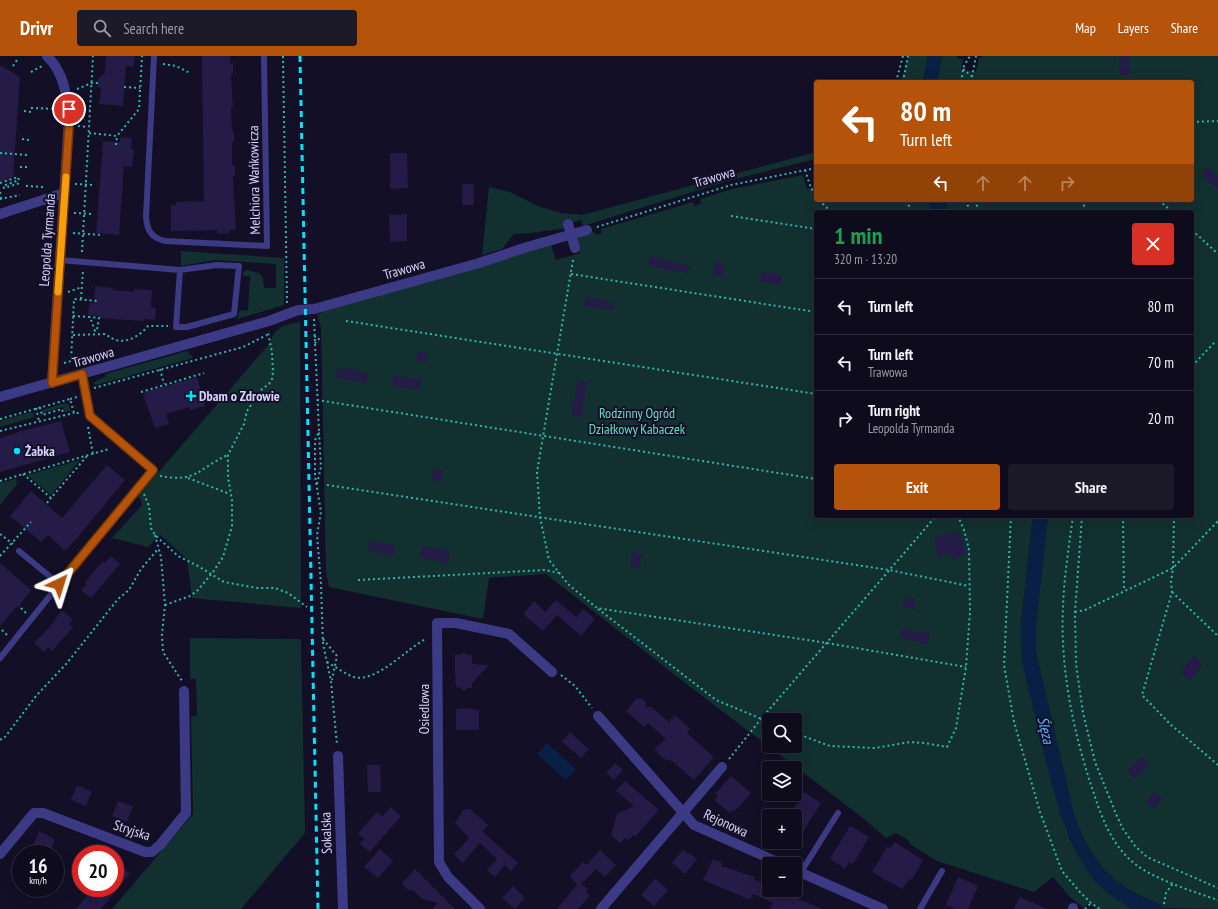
<!DOCTYPE html>
<meta charset="utf-8">
<style>
body{margin:0;font-family:"PT Sans Narrow",sans-serif;background:#1c1929;color:#f1f3f6;height:100vh;display:flex;flex-direction:column;font-size:15px;white-space:nowrap}
*{box-sizing:border-box;margin:0}
p{font-size:13px;color:#9b9ba3}
.icon{flex:none;width:22px;height:22px;fill:none;stroke:currentColor;stroke-width:2;stroke-linecap:round;stroke-linejoin:round}
.map{position:relative;flex:1;overflow:hidden}
.drawer{position:absolute;left:814px;top:154px;width:380px;height:308px;display:flex;flex-direction:column;background:#0e0b1c;border-radius:4px;box-shadow:0 4px 16px #0002,0 0 0 1px #2e2b3b}
.drawer>*{flex:none}
.hud{position:absolute;left:814px;top:24px;width:380px;height:122px;border-radius:4px;box-shadow:0 4px 16px #0002,0 0 0 1px #2e2b3b;background:#b45309;color:#fff;overflow:hidden}
.tools{position:absolute;left:762px;top:657px;display:grid;gap:8px}
.tools a{display:grid;place-items:center;width:40px;height:40px;border-radius:4px;background:#0e0b1c;box-shadow:0 4px 16px #0002,0 0 0 1px #2e2b3b;font-size:20px}
.speed{position:absolute;left:12px;top:789px;display:flex;gap:8px;font-size:20px;font-weight:700;text-align:center}
.speed>*{display:grid;place-content:center;width:52px;height:52px;border-radius:50%;background:#0e0b1c;box-shadow:0 4px 16px #0002,0 0 0 1px #2e2b3b;line-height:1}
.speed small{font-size:10px;font-weight:400}
.speed .limit{border:6px solid #d22;background:#fff;color:#111}
.pin{position:absolute;display:grid;place-items:center;width:34px;height:34px;color:#fff;margin:-17px;border:2px solid #fff;border-radius:50%;box-shadow:0 1px 4px #0007}
.me{position:absolute;width:44px;margin:-22px;rotate:41deg;stroke-linejoin:round;filter:drop-shadow(0 0 3px #0008)}
.turn{display:flex;align-items:center;gap:14px;height:84px;padding:0 20px;font-size:18px}
.turn .icon{width:52px;height:52px;stroke-width:2.5}
.turn b{display:block;font-size:28px;line-height:34px}
.lanes{display:flex;align-items:center;height:38px;padding:0 20px;background:#0003;justify-content:center;gap:20px;direction:ltr}
.lanes .off{opacity:.35}
.round{display:grid;place-items:center;flex:none;width:42px;height:42px;border-radius:4px;background:#1c1929}
.headline{display:flex;align-items:center;justify-content:space-between;height:68px;padding:0 20px}
h1{font-size:24px;font-weight:700;line-height:30px;color:#1e9e55}
.cta{display:flex;gap:8px;margin-top:auto;padding:8px 20px}
.cta a{flex:1;height:46px;border-radius:4px;background:#b45309;color:#fff;font-size:16px;font-weight:700;line-height:46px;text-align:center}
.cta a+a{background:#1c1929;color:#f1f3f6}
ul{padding:0;list-style:none}
li{display:flex;align-items:center;gap:12px;height:56px;padding:0 20px;border-top:1px solid #2e2b3b}
li div{flex:1}
li b{display:block;font-size:15px}
li em{font-style:normal}
header{display:flex;align-items:center;gap:24px;box-sizing:border-box;height:56px;padding:0 20px;background:#b45309;color:#fff}
header strong{font-size:19px}
nav{display:flex;gap:22px;margin-inline-start:auto;font-size:14px}
.search{width:280px;height:36px;background:#1c1929;display:flex;align-items:center;gap:10px;box-sizing:border-box;padding:0 14px;border-radius:4px;color:#9b9ba3;font-size:15px}
.map>svg:first-child{display:block}
.green{fill:#12302f;fill-rule:evenodd}
.water{fill:#0a1f44}
.building{fill:#241b47}
.lines{fill:none;stroke-linecap:round;stroke-linejoin:round}
.path{stroke:#2fb8b0;stroke-width:2;stroke-dasharray:2 3;stroke-linecap:butt}
.lane{stroke:#3d3a85;stroke-width:6}
.street{stroke:#3d3a85;stroke-width:10}
.rail{stroke:#00e5ff;stroke-width:3;stroke-dasharray:6 5;stroke-linecap:butt}
.route-casing{stroke:#753606;stroke-width:10}
.route{stroke:#b45309;stroke-width:7}
.slow{stroke:#f59e0b;stroke-width:7}
.poi-dot{fill:#00e5ff;stroke:#130f26;stroke-width:1.5}
.labels{text-anchor:middle;dominant-baseline:central;stroke-width:4;stroke-linejoin:round;paint-order:stroke}
.street-label{font-size:14px;fill:#d9d4ff;stroke:#130f26}
.poi-label{font-size:14px;font-weight:bold;fill:#d9d4ff;stroke:#130f26;text-anchor:start}
.park-label{font-size:14px;fill:#5fe0c0;stroke:#130f26}
.water-label{font-size:15px;font-style:italic;fill:#62b6ff;stroke:#130f26}
</style>
<header>
<strong>Drivr</strong>
<div class="search"><svg class="icon" aria-label="search" viewBox="0 0 24 24"><circle cx="10" cy="10" r="6"/><path d="M15 15l6 6"/></svg>Search here</div>
<nav><a>Map</a><a>Layers</a><a>Share</a></nav>
</header>
<div class="map">
<svg width="1218" height="853" viewBox="0 0 1218 853">
<rect width="100%" height="100%" fill="#130f26"/>
<g class="green">
<path d="M909 0H928L923 26H900Z"/>
<path d="M942 0H957V2L963 3 961 13 976 16 979 2 983 0H1218V853L1165 852 1160 851 1161 849C1123 834 1100 817 1082 779 1079 773 1077 766 1074 759L1036 597V568L1048 460H1192V156H948L944 144H1192V26H937Z"/>
<path d="M816 96V103L731 124 583 170 581 164 565 169 563 173C546 174 532 178 514 178L502 193 482 199 489 131 510 136 538 150 561 157 582 159Z"/>
<path d="M803 119 807 133 816 130V144H928L932 156H816V460H1033L1021 568 1022 605 1069 781 1082 807 1131 853H1096L1089 847 1084 852 1070 841 1053 821 1034 836 937 805 910 788 908 784 896 777 886 782 863 762 685 627 546 518 489 522 483 563 329 531 326 516 321 271 317 259 324 255 551 188 556 204 580 197 576 185 580 180 594 176 596 179 602 177 601 173 693 146 694 150 701 147 700 143 732 133ZM769 664H795V690H769Z"/>
<path d="M181 195 284 202V249L237 263 239 255 248 254 250 220H243V216L247 214 259 217 263 222 264 232H276V208L215 204 181 210Z"/>
<path d="M300 266 301 552 192 542 187 503 160 479 148 491 112 482 142 449V446L138 440 269 288C275 271 284 269 300 266Z"/>
<path d="M187 295 193 302 96 329 93 327 100 323 102 324V322L106 321 105 318Z"/>
<path d="M65 347 68 348 71 355 65 356 63 351 43 357 42 354Z"/>
<path d="M32 356 35 361 0 371V365Z"/>
<path d="M80 404 51 439 27 419Z"/>
<path d="M16 423 17 428 0 449V427Z"/>
<path d="M190 582 301 583 305 777 241 853H112L193 758 191 660H197L196 623H190Z"/>
</g>
<g class="water">
<path d="M928 0H942L937 26H923Z"/>
<path d="M928 144H944L948 156H932Z"/>
<path d="M1033 460H1048L1036 568V597L1074 759C1077 766 1079 773 1082 780 1100 817 1123 834 1161 849V851L1173 853H1131L1109 838 1093 823 1082 807 1061 761 1042 691 1022 605 1021 568Z"/>
<path d="M547 687 576 713 566 724 537 698Z"/>
</g>
<g class="building">
<path d="M106 0H135L134 11 126 10 123 50 99 48 101 31H97L98 23 105 17Z"/>
<path d="M202 0H230V7H233V18H231L233 52H231L232 75H234V86H232V109H235V120H233L236 174H229L230 177 217 178V174L171 175V149H176V146L204 145Z"/>
<path d="M1119 0H1130V19H1120Z"/>
<path d="M0 9 20 21 13 122 0 126Z"/>
<path d="M120 81 132 82 131 93 134 94 132 111 124 110 119 179 96 177 103 85 120 86Z"/>
<path d="M390 97H407L408 132 390 133Z"/>
<path d="M1208 111 1218 120V133L1201 119Z"/>
<rect x="462" y="128" width="12" height="21"/>
<path d="M407 158V185L390 186 389 159Z"/>
<path d="M650 200 690 210 688 217 649 210Z"/>
<path d="M714 207 725 208 723 221 713 219Z"/>
<path d="M761 216 782 219 781 229 760 226Z"/>
<path d="M95 230 113 232V234L134 236V233L152 234 151 251 156 252 155 264 144 263V265L125 264 99 262V260L88 259 89 247H94Z"/>
<path d="M586 241 614 246 613 254 584 250Z"/>
<path d="M417 296 427 297 426 307 416 305Z"/>
<path d="M338 312 368 316 366 327 336 322Z"/>
<path d="M393 320 421 324 419 334 392 329Z"/>
<path d="M197 321 205 350 190 354 189 351 166 358 169 368 155 372 143 339 145 338 144 336Z"/>
<path d="M578 324 587 326 581 362 571 361Z"/>
<path d="M61 365 70 396 0 416V382L17 377V376Z"/>
<path d="M107 409 125 424 78 481 65 495 48 479 41 486 10 460 31 435 62 462Z"/>
<path d="M433 413 443 415 441 426 432 424Z"/>
<path d="M956 475 957 479 960 478 966 498 952 503 950 497 938 501 934 482Z"/>
<path d="M369 485 396 489 394 499 368 495Z"/>
<path d="M422 490 450 495 448 507 420 502Z"/>
<path d="M632 496 642 498 640 512 630 511Z"/>
<path d="M111 500 120 508 91 542 81 534 87 528 85 526 103 505 105 507Z"/>
<path d="M0 507 31 534 18 552 16 551 0 570Z"/>
<path d="M905 541 916 543 914 554 903 552Z"/>
<path d="M556 544 574 559 577 561 583 553 595 563 581 580 557 559 543 575 523 558 534 545 545 556Z"/>
<path d="M62 554 73 563 69 568 73 571 52 595 48 591 44 596 34 587 49 572Z"/>
<path d="M902 573 930 577 928 588 900 582Z"/>
<path d="M464 596 467 599H472V608L489 609 472 627V632H467L464 635 461 632 456 631 455 615V599H460Z"/>
<path d="M1194 600 1203 609 1190 625 1180 616Z"/>
<path d="M637 642 642 643 646 646V651H651L669 666 675 659 690 673 687 677 714 701 694 724 672 705 664 703 654 693 666 683 648 667 644 671 626 655Z"/>
<path d="M467 652 479 654V674H456V653Z"/>
<path d="M570 676 589 693 581 702 562 686Z"/>
<path d="M1141 701 1150 708 1135 723 1127 715Z"/>
<path d="M615 707 623 714 614 724 606 717Z"/>
<path d="M367 709H380L381 736H368Z"/>
<path d="M731 720 751 737 735 755 733 754 730 757 714 744 718 740 715 738Z"/>
<path d="M625 725 659 754 635 781 633 779 628 784 625 782 620 787 611 779 617 758 634 750 616 735Z"/>
<path d="M77 729 92 736 86 750 71 744Z"/>
<path d="M804 736 821 747 795 789V760H789Z"/>
<path d="M1153 736 1162 742 1155 752 1146 746Z"/>
<path d="M118 745 133 751 127 766 112 760Z"/>
<path d="M391 751 401 760 370 796 360 788 364 783 358 778 377 756 383 760Z"/>
<path d="M464 753H470L488 769 482 775 518 807 511 815 505 809 495 821 487 814 497 803 480 787 463 807 454 798 469 782 455 767Z"/>
<path d="M850 770 869 781 853 808 849 806 845 813 830 803Z"/>
<path d="M39 775 55 783 49 798H39L31 794Z"/>
<path d="M895 786 923 804 912 824 910 823 902 833 872 816 887 791 890 792Z"/>
<path d="M380 793 393 805 378 822 364 811Z"/>
<path d="M600 794 616 809 605 821 596 813 581 828 588 833 586 836 590 840 578 853H557L577 829 570 820 583 806 586 809Z"/>
<path d="M683 794 688 798 689 796 697 803 685 818 672 807Z"/>
<path d="M713 803 722 807 721 810 755 821 754 823 769 830V834L782 836 783 834 790 837 791 835 800 839 799 843 822 853H770L773 847 753 838 750 844 703 824Z"/>
<path d="M115 806 130 818 101 853H76L93 832H115Z"/>
<path d="M415 813 455 853H432L438 847 422 843 412 833 410 835 405 831 402 827Z"/>
<path d="M958 821 978 830 968 853H956L946 849Z"/>
<path d="M655 823 668 834 654 850 641 839Z"/>
<path d="M513 830 525 842 515 853 502 842Z"/>
<path d="M1020 841 1047 853H1014Z"/>
</g>
<g class="lines">
<g class="path">
<path d="M283 0 287 247"/>
<path d="M163 8 176 10 190 17"/>
<path d="M13 10 17 4"/>
<path d="M963 13 971 20"/>
<path d="M31 16 42 10"/>
<path d="M896 26 903 0"/>
<path d="M903 26 908 0"/>
<path d="M961 26 964 10 970 0"/>
<path d="M971 26 976 0"/>
<path d="M124 31 140 32"/>
<path d="M77 33 92 27H98"/>
<path d="M31 52 58 53"/>
<path d="M79 53 90 54"/>
<path d="M24 55 31 56"/>
<path d="M1192 66 1218 65"/>
<path d="M78 70 88 71"/>
<path d="M89 77 117 80 139 53 142 0"/>
<path d="M22 83 29 84"/>
<path d="M116 89 117 80"/>
<path d="M0 97 28 99"/>
<path d="M20 111H28"/>
<path d="M805 114 811 132 816 140"/>
<path d="M0 127 18 121 19 124 3 130 4 132 20 127"/>
<path d="M75 128 94 129"/>
<path d="M26 130 43 131"/>
<path d="M0 136 1 142"/>
<path d="M0 143 20 139"/>
<path d="M819 144 831 156"/>
<path d="M907 144 911 156"/>
<path d="M966 144 970 156"/>
<path d="M975 144 979 156"/>
<path d="M1082 144 1084 149 1083 156"/>
<path d="M1159 144 1172 156"/>
<path d="M74 157 93 158"/>
<path d="M731 160 816 173"/>
<path d="M597 171 731 129 816 112"/>
<path d="M1192 174 1218 198"/>
<path d="M73 177 103 179"/>
<path d="M82 196 93 0"/>
<path d="M573 204 537 416 540 461 549 504 569 529 597 552 827 587 966 611"/>
<path d="M571 218 816 256"/>
<path d="M68 236 82 231"/>
<path d="M81 243 83 215"/>
<path d="M73 260 90 261 95 275 97 274 99 262 90 261"/>
<path d="M314 263 319 376 315 384V420L321 456 317 479 321 528 323 588 331 625 337 689"/>
<path d="M346 265 816 338"/>
<path d="M73 279 106 278C120 292 138 282 148 270H168"/>
<path d="M314 280 319 283 314 288"/>
<path d="M64 307 71 305 74 243 97 245"/>
<path d="M1192 310 1215 286"/>
<path d="M160 313 164 328"/>
<path d="M94 332 243 291 267 279"/>
<path d="M141 336 204 317"/>
<path d="M70 343 77 341"/>
<path d="M317 344 816 423"/>
<path d="M40 351 42 359 62 353 64 360"/>
<path d="M36 352 39 365"/>
<path d="M0 363 70 343 74 357H80"/>
<path d="M88 371 93 398"/>
<path d="M0 375 74 357"/>
<path d="M23 418 51 442 87 400"/>
<path d="M160 420C198 427 198 412 228 399"/>
<path d="M188 422 230 438"/>
<path d="M0 425 109 393"/>
<path d="M317 428 321 411 319 376"/>
<path d="M327 429 889 514 969 530"/>
<path d="M144 438 149 450 151 472 155 479 178 500 198 510 224 526 257 532H275L288 537 307 551"/>
<path d="M47 447 51 442"/>
<path d="M1011 460 1004 609 1014 666 1040 756 1062 815 1079 835 1091 847 1100 853"/>
<path d="M1073 460C1069 490 1064 521 1063 551 1060 611 1073 675 1092 732 1101 760 1111 789 1135 808 1154 823 1194 836 1218 844"/>
<path d="M1082 460 1075 556 1076 608 1083 657 1095 706 1116 758 1123 773 1135 790 1147 801 1218 832"/>
<path d="M1123 460 1124 534"/>
<path d="M1174 460 1173 512 1171 526 1172 536 1142 639 1170 668 1218 709"/>
<path d="M0 478 13 488"/>
<path d="M155 479 161 501 165 549 162 578 163 596 182 625"/>
<path d="M0 500 31 466"/>
<path d="M358 524 545 514 559 517"/>
<path d="M1172 536 1218 580"/>
<path d="M165 549 190 540 198 534 213 516 223 501 232 470V444L228 421V399L244 368 247 355 261 334 269 328 272 323 273 316 272 296 268 277"/>
<path d="M21 552 26 557"/>
<path d="M598 553 716 644 769 666"/>
<path d="M1075 556 1085 554 1173 512 1218 465"/>
<path d="M2 574 7 579"/>
<path d="M323 583 337 600 332 624"/>
<path d="M327 606C336 611 345 618 354 621 377 627 407 592 426 583"/>
<path d="M561 619 575 630 592 652"/>
<path d="M795 677 830 690 875 692 910 686 924 687 947 691 956 672 966 611 970 556 969 493 964 474 958 460"/>
<path d="M0 684 5 681 36 640 67 607 118 543 129 534 141 513 158 493"/>
<path d="M729 703 761 663 936 460"/>
<path d="M1164 848 1166 837 1173 827"/>
<path d="M1085 853 1091 847"/>
</g>
<g class="lane">
<path d="M154 0 146 161C147 174 151 182 165 185L267 190 264 0"/>
<path d="M60 204 180 214 217 209 239 210 234 258 187 271H176L180 214"/>
<path d="M19 495 59 528"/>
<path d="M0 602 101 476 153 414 90 360 82 318"/>
<path d="M801 816 838 757"/>
<path d="M920 853 942 815"/>
</g>
<g class="street">
<path d="M47 0C64 16 67 40 69 62L52 327"/>
<path d="M0 158 64 137"/>
<path d="M568 168 575 192"/>
<path d="M0 341 269 265 298 254 314 253 479 207 527 191 587 174"/>
<path d="M598 660 694 769 782 808"/>
<path d="M338 700 343 853"/>
<path d="M0 798 34 757H43L145 796H152L160 789 186 757 184 635"/>
<path d="M795 814 883 853"/>
<path d="M480 853 448 821 439 806 437 567H456L509 578 552 616"/>
<path d="M601 853 722 711"/>
<path d="M1073 853V852"/>
</g>
<path class="rail" d="M300 0 318 853"/>
</g>
<g class="lines">
<g class="route-casing">
<path id="route" d="M59 528 153 414 90 360 82 318 52 327 69 70V53"/>
</g>
<use href="#route" class="route"/>
<path class="slow" d="M58 236 66 121"/>
</g>
<g class="poi-dot">
<path d="M189 334h4v4h4v4h-4v4h-4v-4h-4v-4h4z"/>
<circle cx="17" cy="395" r="4"/>
</g>
<g class="labels">
<g class="street-label">
<text transform="translate(714 121) rotate(-16)">Trawowa</text>
<text transform="translate(254 124) rotate(-91)">Melchiora Wańkowicza</text>
<text transform="translate(47 184) rotate(-86)">Leopolda Tyrmanda</text>
<text transform="translate(404 213) rotate(-16)">Trawowa</text>
<text transform="translate(93 301) rotate(-16)">Trawowa</text>
<text transform="translate(424 653) rotate(-90)">Osiedlowa</text>
<text transform="translate(726 767) rotate(25)">Rejonowa</text>
<text transform="translate(132 774) rotate(18)">Stryjska</text>
<text transform="translate(326 777) rotate(-92)">Sokalska</text>
</g>
<g class="poi-label">
<text x="199" y="340">Dbam o Zdrowie</text>
<text x="25" y="395">Żabka</text>
</g>
<g class="park-label">
<text x="637" y="357">Rodzinny Ogród<tspan x="637" dy="16">Działkowy Kabaczek</tspan></text>
</g>
<g class="water-label">
<text transform="translate(1046 674) rotate(77)">Ślęza</text>
</g>
</g>
</svg>
<div class="tools">
<a><svg class="icon" aria-label="search" viewBox="0 0 24 24"><circle cx="10" cy="10" r="6"/><path d="M15 15l6 6"/></svg></a>
<a><svg class="icon" aria-label="layers" viewBox="0 0 24 24"><path d="M12 4l9 5-9 5-9-5zM3 14l9 5 9-5"/></svg></a>
<a>+</a>
<a>−</a>
</div>
<div class="speed"><div>16<small>km/h</small></div><div class="limit">20</div></div>
<div class="pin" style="left:69px;top:53px;background:#d93025"><svg class="icon" aria-label="arrive" viewBox="0 0 24 24"><path d="M6 21V4h12l-3 4 3 4H6"/></svg></div>
<svg class="me" style="left:59px;top:528px" viewBox="-20 -20 40 40"><path d="M0-17L14 15 0 8-14 15z" fill="#b45309" stroke="#fff" stroke-width="4"/></svg>
<div class="hud">
<div class="turn"><svg class="icon" aria-label="left" viewBox="0 0 24 24"><path d="M17 20v-9H6M10 6l-5 5 5 5"/></svg><div><b>80 m</b>Turn left</div></div>
<div class="lanes"><svg class="icon" aria-label="left" viewBox="0 0 24 24"><path d="M17 20v-9H6M10 6l-5 5 5 5"/></svg><svg class="icon off" aria-label="ahead" viewBox="0 0 24 24"><path d="M12 20V5M6 11l6-6 6 6"/></svg><svg class="icon off" aria-label="ahead" viewBox="0 0 24 24"><path d="M12 20V5M6 11l6-6 6 6"/></svg><svg class="icon off" aria-label="right" viewBox="0 0 24 24"><path d="M7 20v-9h11M14 6l5 5-5 5"/></svg></div>
</div>
<section class="drawer">
<div class="headline"><div><h1>1 min</h1><p>320 m · 13:20</p></div><a class="round" style="background:#d93025;color:#fff"><svg class="icon" aria-label="close" viewBox="0 0 24 24"><path d="M6 6l12 12M18 6L6 18"/></svg></a></div>
<ul>
<li><svg class="icon" aria-label="left" viewBox="0 0 24 24"><path d="M17 20v-9H6M10 6l-5 5 5 5"/></svg><div><b>Turn left</b></div><em>80 m</em></li>
<li><svg class="icon" aria-label="left" viewBox="0 0 24 24"><path d="M17 20v-9H6M10 6l-5 5 5 5"/></svg><div><b>Turn left</b><p>Trawowa</p></div><em>70 m</em></li>
<li><svg class="icon" aria-label="right" viewBox="0 0 24 24"><path d="M7 20v-9h11M14 6l5 5-5 5"/></svg><div><b>Turn right</b><p>Leopolda Tyrmanda</p></div><em>20 m</em></li>
</ul>
<div class="cta"><a>Exit</a><a>Share</a></div>
</section>
</div>
